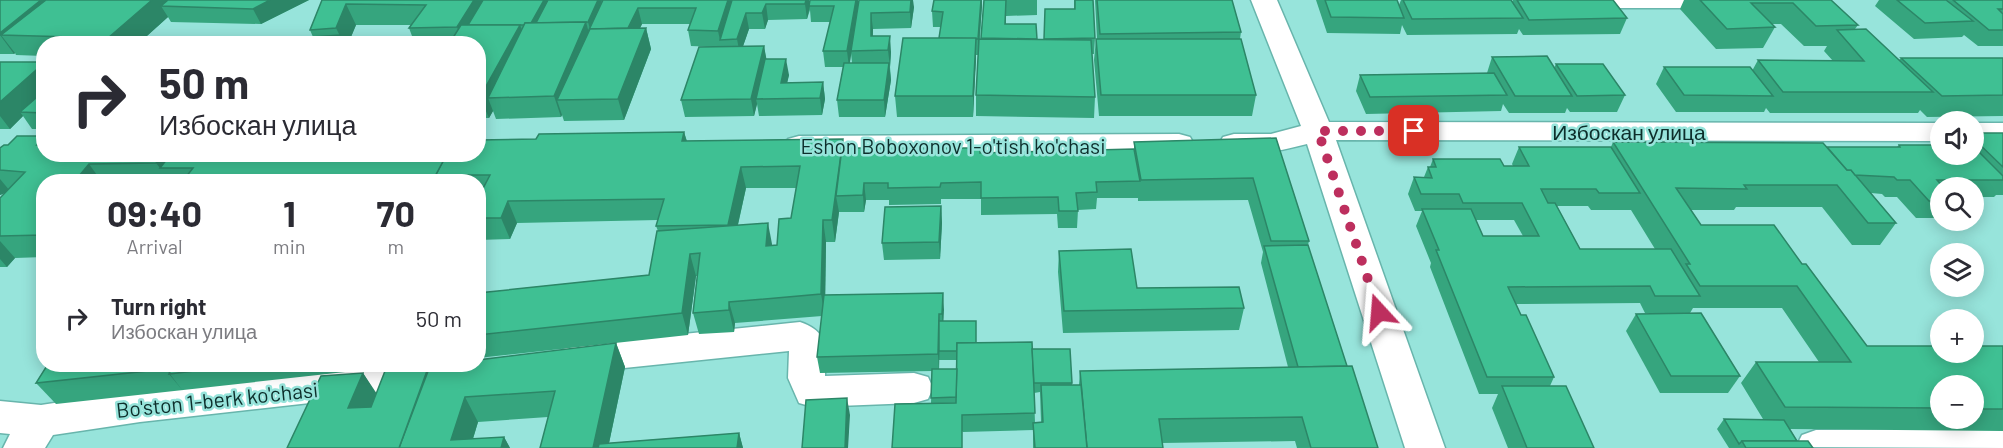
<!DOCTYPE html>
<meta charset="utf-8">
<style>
body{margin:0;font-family:Barlow,sans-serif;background:#f2f2f3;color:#2b2b33;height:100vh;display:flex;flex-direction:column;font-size:22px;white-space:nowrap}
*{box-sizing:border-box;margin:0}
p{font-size:20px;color:#7c7c81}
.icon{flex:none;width:33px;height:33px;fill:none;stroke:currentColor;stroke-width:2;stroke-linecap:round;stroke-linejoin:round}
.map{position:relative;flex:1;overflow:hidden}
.panel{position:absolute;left:36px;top:174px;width:450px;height:198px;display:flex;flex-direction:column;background:#fff;border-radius:24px;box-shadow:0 3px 15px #0003}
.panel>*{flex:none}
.top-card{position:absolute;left:36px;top:36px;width:450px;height:126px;border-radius:24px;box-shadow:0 3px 15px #0003;background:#fff;color:#2b2b33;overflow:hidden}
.tools{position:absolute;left:1930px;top:111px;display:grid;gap:12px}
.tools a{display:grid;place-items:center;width:54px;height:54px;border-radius:50%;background:#fff;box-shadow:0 3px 15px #0003;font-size:30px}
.pin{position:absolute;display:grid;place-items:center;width:51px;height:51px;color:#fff;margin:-26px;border-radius:12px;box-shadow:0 3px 9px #0006}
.me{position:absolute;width:66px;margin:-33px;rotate:341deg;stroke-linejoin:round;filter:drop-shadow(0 0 4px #0008)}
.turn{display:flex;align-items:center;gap:21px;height:126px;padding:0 24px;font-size:27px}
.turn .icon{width:78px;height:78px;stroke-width:2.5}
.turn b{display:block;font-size:42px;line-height:51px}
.eta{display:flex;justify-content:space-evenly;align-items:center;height:102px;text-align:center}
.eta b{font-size:36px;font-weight:700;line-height:42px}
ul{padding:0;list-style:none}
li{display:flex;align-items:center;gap:18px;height:84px;padding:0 24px}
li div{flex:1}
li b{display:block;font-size:22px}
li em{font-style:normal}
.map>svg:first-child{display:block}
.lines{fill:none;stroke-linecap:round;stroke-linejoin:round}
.minor-casing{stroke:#68b5ac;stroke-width:3}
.minor{fill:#fff;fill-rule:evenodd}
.wall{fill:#36a57e;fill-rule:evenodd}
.shaded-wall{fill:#2c8667}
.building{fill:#3fc093;stroke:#2c8667;stroke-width:1.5}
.route{stroke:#bd2f5e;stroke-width:10;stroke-dasharray:0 18}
.labels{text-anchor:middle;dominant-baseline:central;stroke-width:5;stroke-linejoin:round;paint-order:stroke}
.street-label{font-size:21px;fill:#0d2e2b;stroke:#97e4db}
</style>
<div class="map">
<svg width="2003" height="448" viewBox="0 0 2003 448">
<rect width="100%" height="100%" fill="#97e4db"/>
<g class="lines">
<g class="minor-casing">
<g id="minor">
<path d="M1251 0H1277L1329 122 1941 123V141L1336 140 1445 448H1405L1307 144C1279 151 1252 158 1223 151L1219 144 1223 137 1234 134H1271L1301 126Z"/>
<path d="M1534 0H1695L1691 5 1682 8H1547L1538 5Z"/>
<rect x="1974" y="123" width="29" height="18"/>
<path d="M1179 134 1190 137 1194 144 1190 151 1179 154 799 156 788 153 784 146 788 139 799 136Z"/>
<path d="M800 322C830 332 825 350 825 376L914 373 928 377 933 388 928 399 914 403 813 407 799 403 788 378 789 351 576 373 563 369 557 359 563 349 576 345Z"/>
<path d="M386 364H439L445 375 439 385 426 390 140 422 53 435 45 448H3L10 434 0 433V401L41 405 140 390Z"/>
<path d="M2003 429V448L1796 447 1802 435 1816 430Z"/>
</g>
</g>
<use href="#minor" class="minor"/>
</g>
<g class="wall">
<path d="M0 0H309L261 24 171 22 168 17 138 44H44V56L16 55 15 53 14 54H0Z"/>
<path d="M322 0H809L810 4 858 3 914 7 911 28 873 29V36L891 52 890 67 891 80 885 117H839L837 100 843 67H825L823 51 830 22H811L810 10 807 19 768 20 765 29H749L743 46H764L766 59 789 75 787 83 823 82 825 99 822 115 759 116 757 104 754 116 685 117 681 100 716 47 691 46 688 30 690 24H642L640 28H646L651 49 624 120 564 121 562 115 561 117 496 119 493 111 489 118H478V44H415L409 28 411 25H356L348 44H295L313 37 310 30ZM851 53 852 63H850Z"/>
<path d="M934 0H982L980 39H981L984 0H1037V15L1006 16V24L1037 39H1044L1074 9V0H1093L1095 38 1094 54H1092L1095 97 1094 118 976 116V95L978 55H976L973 117H897L895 96 939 38 941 27H933L932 11Z"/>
<path d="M1095 0H1232L1241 32 1240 39 1256 95 1252 116H1099L1094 60 1096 39H1097Z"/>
<path d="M1316 0H1397L1399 5 1401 0H1511L1512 2 1513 0H1613L1627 18 1620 34 1523 35 1519 29 1517 34 1407 35 1402 25 1400 34 1327 33Z"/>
<path d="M1684 0H1831L1858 25 1855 29 1899 60 1901 58H2003V116L1927 117 1920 110 1918 113H1770L1766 108 1764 112H1676L1656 84 1664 67 1752 71 1758 60 1833 61 1824 51 1827 46H1804L1781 24H1771L1775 27 1763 48 1716 49 1680 9Z"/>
<path d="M1879 0H2003V46H1978L1964 35 1962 37 1914 39 1875 6Z"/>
<path d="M1492 57 1554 68 1556 64 1625 95 1617 112H1570L1567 108 1565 113H1509L1503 104 1501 111 1366 114 1356 91 1360 75 1487 73Z"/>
<path d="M0 62H44V129H32L23 116 10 129H0Z"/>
<path d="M684 132 687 141 843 139 844 148 980 153 1134 149V142L1276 138 1309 241 1308 245 1347 366 1378 448H1297L1295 441 1162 443 1163 448H1033V430L963 432 931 403 932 371 820 373 817 357 822 316 735 323 734 332 699 334 693 313 698 276H696L688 335 478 358V293L649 275 658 231 656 226 658 220 517 223 510 239 478 240V182H44V257L15 258 7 267H0V198L5 193 0 195V148L44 154H478L536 139ZM746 188H796L791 218 777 245H772L738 225ZM1097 198H1138V201L1248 200 1263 252 1261 263 1288 367 1080 371 1079 385H1072V383L1032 349 976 343 943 321V293L825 295 826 242H835L839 212H864L866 200H889V205L941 204V199H981V215L1057 214 1058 228H1077L1078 210 1096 209ZM939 359V360H957V369H939ZM1040 392 1041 422 1035 423 1034 393Z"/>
<path d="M1974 133H2003V195H1996L1994 197H1974V188H1941V218H1916L1897 197H1885L1882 194 1871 193 1896 223 1880 245H1852L1822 207H1736L1734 210H1691L1701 225 1802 264 1867 346H2003V431L1790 429 1797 441 1813 448H1729L1717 429 1724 419H1763L1741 383 1756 362H1819L1782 308H1693L1690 313H1645L1640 303 1516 304 1521 315 1554 377 1550 386 1594 448H1508L1492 408 1498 394H1479L1430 267 1431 263 1416 226 1422 211H1415L1408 194 1414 177H1424L1428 167H1430L1433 159 1504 166H1513L1512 164 1519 147H1611L1613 142 1827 147H1897L1899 145 1974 154ZM1557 206H1588L1591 210H1631L1655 249H1580ZM1476 220H1514L1523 236H1483ZM1941 386H1974V418H1941Z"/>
<path d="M941 206 942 223 940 259 884 260 882 243Z"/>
<path d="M1059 251 1137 288 1244 308 1239 330 1063 333 1058 272Z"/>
<path d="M1636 314 1740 376 1728 393H1660L1626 331Z"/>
<path d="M616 343 625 367 609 443 739 433 743 448H540L548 417 478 422 473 439 504 437 510 448H287L363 373 376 394 428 368Z"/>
<path d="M48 364H418L56 404 36 383Z"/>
</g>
<g class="shaded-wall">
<path d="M41 0H79L1 35 15 53 14 54 0 35V33Z"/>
<path d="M152 0H187L161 6 168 17 138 44H111L108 38Z"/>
<path d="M270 0H309L261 24 253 9Z"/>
<path d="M474 0H483L464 44 457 27Z"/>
<path d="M544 0H548L545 23 530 25Z"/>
<path d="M598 0H602L591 32 588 22Z"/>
<path d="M728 0H732L720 40 718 31Z"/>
<path d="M806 0H809L810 6 807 19 805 4Z"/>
<path d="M856 0H858L859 8 849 67 847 51Z"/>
<path d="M911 0H913L914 7 911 28 910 12Z"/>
<path d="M981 0H982V7L978 55V39Z"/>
<path d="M346 4 356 25 348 44H337L340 36 336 28Z"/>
<path d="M766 4 768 20 765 29 762 13Z"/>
<path d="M638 8 642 24 631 47 627 31Z"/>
<path d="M746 13 749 29 740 55 737 39Z"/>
<path d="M871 13 873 29 872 52 871 36Z"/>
<path d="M586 22 592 44 557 100 562 115 561 117 554 96Z"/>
<path d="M520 25 528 45 488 98 493 111 489 118 480 97Z"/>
<path d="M646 28 651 49 624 120 618 99Z"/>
<path d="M890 36 891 52 890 67 888 50Z"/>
<path d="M976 38V59L973 117V96Z"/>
<path d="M764 46 767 62 756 99 757 104 754 116 751 99Z"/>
<path d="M786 59 789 75 783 100 781 83Z"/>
<path d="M44 63V98L20 112 23 116 10 129 0 116V102Z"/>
<path d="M889 63 891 80 885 117 884 100Z"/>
<path d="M823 82 825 99 822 115 820 98Z"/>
<path d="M684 132 690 153 682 141Z"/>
<path d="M44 138V153L37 145Z"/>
<path d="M843 139 845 160 836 196 839 212 835 242 832 220Z"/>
<path d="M164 154H181L160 168 156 163Z"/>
<path d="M89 164 102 182H74Z"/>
<path d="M741 167 746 188 733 246 728 225Z"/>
<path d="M466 175 469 182H463Z"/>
<path d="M211 177 214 182H208Z"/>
<path d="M0 179 10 191 0 195Z"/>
<path d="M864 183 866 200 864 212 863 195Z"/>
<path d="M508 201 517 223 510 239 501 218Z"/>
<path d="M941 206 942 223 940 259 939 242Z"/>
<path d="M823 220 826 242 825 316 821 294Z"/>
<path d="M768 223 772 244 770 267 766 246Z"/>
<path d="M0 241 15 258 7 267 0 259Z"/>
<path d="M690 254 696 276 688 335 682 313Z"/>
<path d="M943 293 944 310 943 331 942 314Z"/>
<path d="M729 302 735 323 734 332 729 310Z"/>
<path d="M939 314 940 331 939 371 938 354Z"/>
<path d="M616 343 625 367 608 448H593Z"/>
<path d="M168 364H196L169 374 183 391 166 369Z"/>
<path d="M363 373 377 394 362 430 348 408Z"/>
<path d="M465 397 478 422 470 448 451 440Z"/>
<path d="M847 398 850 415 848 448H845Z"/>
<path d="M739 433 743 448H737Z"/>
<path d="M504 437 510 448H501Z"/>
</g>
<g class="building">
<path d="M0 0H41L0 33Z"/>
<path d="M46 0H152L108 38 1 35Z"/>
<path d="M168 0H270L253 9 161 6Z"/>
<path d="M322 0H474L457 27 409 28 426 5 346 4 336 28 310 30Z"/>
<path d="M483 0H544L531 23H525L524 25H468Z"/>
<path d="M548 0H598L588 22 536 23Z"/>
<path d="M603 0H728L718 31 688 30 696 8H638L628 28 590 29 588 32Z"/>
<path d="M732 0H806L805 4H766L762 13H746L737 39 720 40Z"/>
<path d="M810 0H856L847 51H823L834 6H809Z"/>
<path d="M859 0H911L910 12 871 13V36H890L888 50 851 51Z"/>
<path d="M934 0H981L978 39 939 38 943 12 932 11Z"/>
<path d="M984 0H1006L1005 24H1036L1037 39 981 38Z"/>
<path d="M1075 0H1093L1095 38 1044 39 1045 9H1075Z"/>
<path d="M1097 0H1232L1241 32 1100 34Z"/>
<path d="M1325 0H1397L1404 18 1331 17Z"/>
<path d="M1403 0H1511L1523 18 1412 19Z"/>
<path d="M1517 0H1613L1627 18 1529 20Z"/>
<path d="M1700 0H1831L1858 25 1816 26 1793 3H1751L1775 27 1727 29Z"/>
<path d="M1897 0H1946L1973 21 1925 23Z"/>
<path d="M1953 0H2003V9H1998L2003 14V30H1989Z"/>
<path d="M586 22 554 96 488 98 525 23Z"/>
<path d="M461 25H520L480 97H478V44H449Z"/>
<path d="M646 28 618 99 557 100 590 29Z"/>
<path d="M1866 29 1933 92H1783L1758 60 1864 61 1837 30Z"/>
<path d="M340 35 337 44H295L298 38Z"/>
<path d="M430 38H451L448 44H426Z"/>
<path d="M903 38H976L973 96H895Z"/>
<path d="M979 39 1091 40 1095 97 976 95Z"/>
<path d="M1096 39H1241L1256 95H1101Z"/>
<path d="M764 46 751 99 681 100 699 47Z"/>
<path d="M1547 56 1572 96H1515L1492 57Z"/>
<path d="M1901 58H2003V95L1942 96Z"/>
<path d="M765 59H786L781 83 823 82 820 98 756 99Z"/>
<path d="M0 62H44V63L0 102Z"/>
<path d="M844 63H889L884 100H837Z"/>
<path d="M1556 64H1603L1625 95 1577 96Z"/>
<path d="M1664 67H1750L1773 96 1684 95Z"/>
<path d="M1494 73 1507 95 1370 97 1360 75Z"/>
<path d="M44 91V113L20 112Z"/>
<path d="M684 132 682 141 843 139 832 220H823L821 294 729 302V310L693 313 700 253 690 254 682 313 478 335V293L649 275 657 231 768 223 766 246 777 245 779 219 791 218 800 166 741 167 728 225 656 226 664 199 508 201 501 218H478V198L490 175H466L463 182H432L447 154H478V140L536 139 539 134Z"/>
<path d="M1974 133H2003V167L1974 139Z"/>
<path d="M17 136H44V138L37 145H44V154H164L156 163 89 164 74 182H44V235L0 236V198L25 172 0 170V148L4 145H8Z"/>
<path d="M1276 138 1309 241H1271L1253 178 1141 180 1134 142Z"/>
<path d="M1613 142 1823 143 1847 170H1851L1896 223H1868L1837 185H1744L1747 189 1676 188 1701 225H1774L1802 264H1806L1867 346H1941V352H1974V346H2003V409H1974V386H1941V408L1785 407 1756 362H1851L1797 286H1700L1686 264H1690Z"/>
<path d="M1899 145H1941V154H1974V147L2003 176V180H1937L1944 188H1941V201H1929L1910 180H1897L1894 177 1855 175 1851 170H1847L1827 147H1900Z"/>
<path d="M1519 147H1611L1640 193H1599L1596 189H1541L1548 203H1555L1580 249H1671L1700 296H1655L1650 286 1508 287 1521 315H1526L1554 377H1487L1436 250H1439L1422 209H1471L1483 236H1539L1522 203H1463L1459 194H1421L1414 177 1432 178 1428 167H1436L1433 159H1500L1504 166H1529Z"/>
<path d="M842 148H980V153L1134 149 1140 181 1096 182 1097 192 1076 193 1078 211H1059L1058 197 981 198V182L941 183 940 187 888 188V183H864L863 195 836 196Z"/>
<path d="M171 154H447L434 178 313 177 309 182H265L269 176 211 177 208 182H182L193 168H160Z"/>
<path d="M941 206 939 242 882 243 885 207Z"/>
<path d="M1308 245 1347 366 1298 367 1264 246Z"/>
<path d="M1131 249 1137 288 1239 287 1244 308 1064 311 1059 251Z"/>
<path d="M943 293 942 314H939L938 354 817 357 824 295Z"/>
<path d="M1701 313 1740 376H1671L1636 314Z"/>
<path d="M939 321H976V343H957V351H939Z"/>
<path d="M1032 342 1035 413 962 415V448H892L895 404 956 403 957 343Z"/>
<path d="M616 343 593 448H540L555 391 465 397 451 440 504 437 501 448H399L430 366 438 364H478V360Z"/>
<path d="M1032 349H1070L1072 383H1034Z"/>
<path d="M48 364H168L166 369 36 383Z"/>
<path d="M174 364H251L169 374Z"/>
<path d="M1352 366 1378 448H1311L1302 417 1159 419 1163 448H1087L1080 371Z"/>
<path d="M428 368 399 448H287L321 376 363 373 348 408 371 407 385 371Z"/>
<path d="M932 369H957L956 397 931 398Z"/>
<path d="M1041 385H1081L1087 448H1035L1033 423 1043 422Z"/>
<path d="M1502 386H1566L1594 448H1527Z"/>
<path d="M847 398 845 448H802L806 400Z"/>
<path d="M1724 419 1784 420 1797 441H1742L1739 444Z"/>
<path d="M739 433 737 448H598L599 444Z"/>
<path d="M1742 441H1808L1813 448H1746Z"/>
</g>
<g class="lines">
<path class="route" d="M1379 312 1318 131H1414"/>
</g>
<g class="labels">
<g class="street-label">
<text x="1629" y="131">Избоскан улица</text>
<text x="953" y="145">Eshon Boboxonov 1-o'tish ko'chasi</text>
<text transform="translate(217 399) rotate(-6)">Bo'ston 1-berk ko'chasi</text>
</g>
</g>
</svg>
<div class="tools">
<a><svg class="icon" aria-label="sound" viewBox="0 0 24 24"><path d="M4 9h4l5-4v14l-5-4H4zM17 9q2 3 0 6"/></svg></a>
<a><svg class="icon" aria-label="search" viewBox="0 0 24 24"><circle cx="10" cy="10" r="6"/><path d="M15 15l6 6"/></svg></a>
<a><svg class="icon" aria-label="layers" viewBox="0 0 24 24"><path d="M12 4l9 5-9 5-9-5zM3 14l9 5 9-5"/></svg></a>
<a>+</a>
<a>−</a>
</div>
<div class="pin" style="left:1414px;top:131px;background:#d93025"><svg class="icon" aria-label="arrive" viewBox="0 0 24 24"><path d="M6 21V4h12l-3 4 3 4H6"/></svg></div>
<svg class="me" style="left:1379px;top:312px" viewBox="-20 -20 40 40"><path d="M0-17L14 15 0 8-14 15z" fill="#bd2f5e" stroke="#fff" stroke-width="4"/></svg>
<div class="top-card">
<div class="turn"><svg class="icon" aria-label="right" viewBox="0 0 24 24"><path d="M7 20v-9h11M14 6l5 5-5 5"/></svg><div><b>50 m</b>Избоскан улица</div></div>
</div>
<section class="panel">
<div class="eta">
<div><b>09:40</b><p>Arrival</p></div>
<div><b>1</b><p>min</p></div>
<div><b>70</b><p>m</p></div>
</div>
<ul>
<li><svg class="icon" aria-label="right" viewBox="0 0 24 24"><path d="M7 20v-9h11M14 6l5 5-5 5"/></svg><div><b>Turn right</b><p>Избоскан улица</p></div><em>50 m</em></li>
</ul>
</section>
</div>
